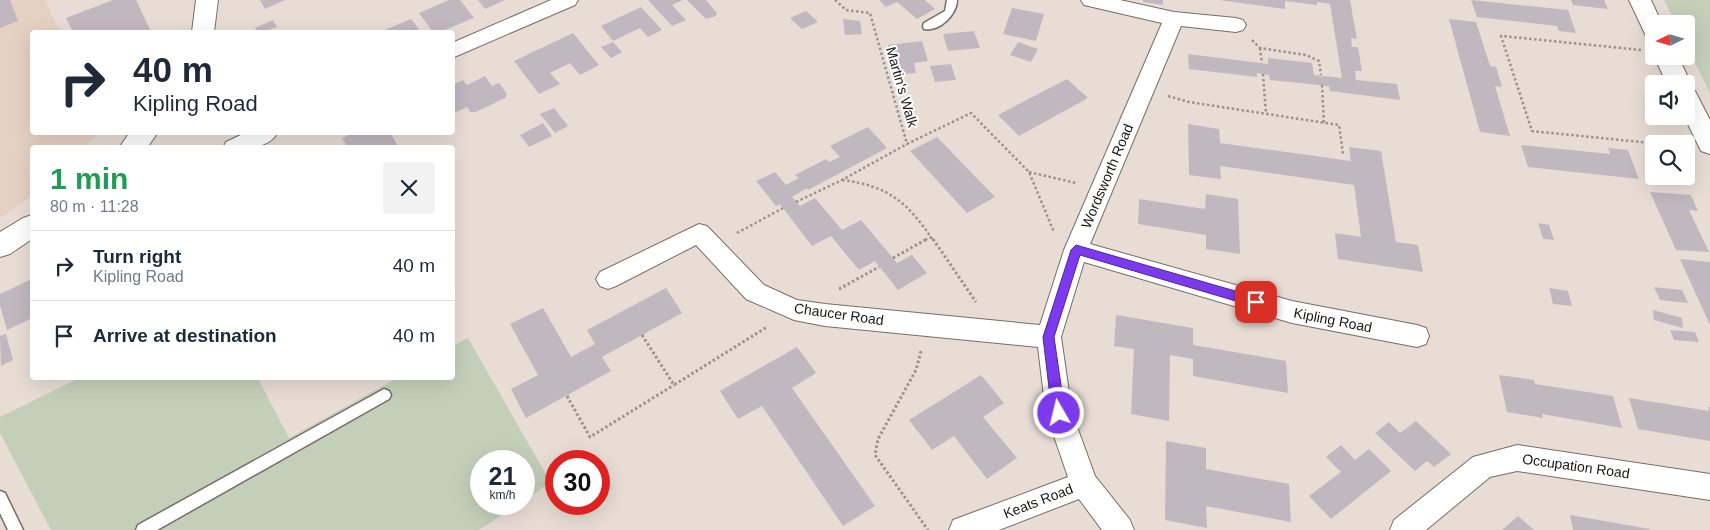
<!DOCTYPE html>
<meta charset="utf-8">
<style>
body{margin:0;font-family:Helvetica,sans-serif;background:#f2f2f3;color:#1f2937;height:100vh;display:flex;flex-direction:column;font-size:19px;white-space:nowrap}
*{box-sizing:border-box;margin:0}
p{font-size:16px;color:#747a83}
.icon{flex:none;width:28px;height:28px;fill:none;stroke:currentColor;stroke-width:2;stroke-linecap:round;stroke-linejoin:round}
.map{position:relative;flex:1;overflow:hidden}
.side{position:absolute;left:30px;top:145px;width:425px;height:235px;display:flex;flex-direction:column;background:#fff;border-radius:5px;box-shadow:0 5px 20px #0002}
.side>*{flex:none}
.top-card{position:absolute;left:30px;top:30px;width:425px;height:105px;border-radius:5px;box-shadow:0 5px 20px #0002;background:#fff;color:#1f2937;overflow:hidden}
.needle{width:32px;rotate:265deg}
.tools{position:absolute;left:1645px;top:15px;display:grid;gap:10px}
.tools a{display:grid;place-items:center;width:50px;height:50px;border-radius:5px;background:#fff;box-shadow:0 5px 20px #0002;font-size:25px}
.speed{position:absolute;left:470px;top:450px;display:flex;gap:10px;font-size:25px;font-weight:700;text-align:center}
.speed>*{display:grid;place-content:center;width:65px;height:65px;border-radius:50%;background:#fff;box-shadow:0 5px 20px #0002;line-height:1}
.speed small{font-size:12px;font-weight:400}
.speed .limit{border:8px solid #d22;background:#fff;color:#111}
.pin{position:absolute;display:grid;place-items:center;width:42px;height:42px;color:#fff;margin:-21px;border-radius:10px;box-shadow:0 2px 8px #0006}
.me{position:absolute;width:55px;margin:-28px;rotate:352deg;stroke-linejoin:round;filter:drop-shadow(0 0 4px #0008)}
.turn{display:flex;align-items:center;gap:18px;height:105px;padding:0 20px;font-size:22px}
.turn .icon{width:65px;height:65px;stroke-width:2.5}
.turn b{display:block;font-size:35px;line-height:42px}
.round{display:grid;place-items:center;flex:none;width:52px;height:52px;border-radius:5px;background:#f2f2f3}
.headline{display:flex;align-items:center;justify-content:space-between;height:85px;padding:0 20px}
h1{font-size:30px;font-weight:700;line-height:38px;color:#1e9e55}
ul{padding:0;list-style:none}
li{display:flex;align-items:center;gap:15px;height:70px;padding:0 20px;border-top:1px solid #e0e1e3}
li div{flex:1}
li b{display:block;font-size:19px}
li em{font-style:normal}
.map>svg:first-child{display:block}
.education{fill:#e5d1c3}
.green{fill:#c4cfb9}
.building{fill:#c1b7bf}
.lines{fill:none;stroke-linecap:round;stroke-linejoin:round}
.lane-casing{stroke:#776d66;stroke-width:3}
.street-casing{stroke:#776d66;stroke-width:2}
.secondary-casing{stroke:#776d66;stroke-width:2}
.path-far1{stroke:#9b928c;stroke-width:2.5;stroke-dasharray:2.5 2.5;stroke-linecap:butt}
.path{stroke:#9b928c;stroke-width:3;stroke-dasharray:2.5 2.5;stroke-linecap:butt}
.lane{fill:#fff;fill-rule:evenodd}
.street{fill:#fff;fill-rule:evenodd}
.secondary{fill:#fff;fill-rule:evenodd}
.route{fill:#7c3aed;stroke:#51269a}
.labels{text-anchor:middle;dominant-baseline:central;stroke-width:4;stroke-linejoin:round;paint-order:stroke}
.street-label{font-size:14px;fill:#1a1613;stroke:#fff}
</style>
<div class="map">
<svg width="1710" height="530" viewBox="0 0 1710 530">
<rect width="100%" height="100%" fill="#e8ddd5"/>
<path class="education" d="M0 0H45L60 32H32V132L98 133 85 147 32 148V196L0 218Z"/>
<g class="green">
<path d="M1664 0H1710V93L1686 45V24H1676Z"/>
<path d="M468 338 551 483 524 500V461H481V504H519L479 530H51L0 433V417L79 378H258L289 438 397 378H452L453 346Z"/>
</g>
<g class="building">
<path d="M0 0H10L18 21 0 28Z"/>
<path d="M113 0H136L151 32H73L66 18Z"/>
<path d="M260 0H285L265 9Z"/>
<path d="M449 0H460L474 18 440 32H433L419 13Z"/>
<path d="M478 0H505L485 9Z"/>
<path d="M648 0H683L672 5 686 20 672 26Z"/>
<path d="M687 0H706L717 13 716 16 706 19Z"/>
<path d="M879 0H925L935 9 917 19 897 2 886 7Z"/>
<path d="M1143 0H1163V5L1143 2Z"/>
<path d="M1219 0H1350L1357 39 1351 38 1352 47H1358L1362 71H1355L1356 80 1397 84 1400 100 1330 91 1329 86 1270 80 1269 75 1257 73V77L1189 69 1188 54 1268 64V58L1312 63 1314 75 1342 78 1330 4 1317 2V5L1285 1V9Z"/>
<path d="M1471 0 1568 10 1576 33 1559 31 1557 26 1477 17Z"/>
<path d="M1571 0H1604L1608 9 1573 5Z"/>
<path d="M641 7 662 30 648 37 640 28 613 41 601 26Z"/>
<path d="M1012 8 1044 14 1036 41 1003 34Z"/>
<path d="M806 11 818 22 802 29 790 18Z"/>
<path d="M411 19 421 32H387L385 30Z"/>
<path d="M843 19 860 21 862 34 845 35Z"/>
<path d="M1449 19 1476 22 1490 66 1496 67 1502 87 1495 86 1510 136 1480 132Z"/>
<path d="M273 20 277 27 263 32H258L255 28Z"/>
<path d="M974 31 980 48 948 51 943 34Z"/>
<path d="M573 33 599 65 580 75 570 63 550 73 560 84 539 94 514 61Z"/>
<path d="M922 41 928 61 914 63 916 73 895 75 888 45Z"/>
<path d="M613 42 622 52 611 58 601 47Z"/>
<path d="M1018 42 1038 49 1031 62 1010 55Z"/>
<path d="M951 64 956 80 935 82 930 66Z"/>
<path d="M485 76 492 86 499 83 507 94 505 98 476 112H470L467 107 452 114V85L463 80 467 85Z"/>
<path d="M1067 79 1088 98 1019 136 998 115Z"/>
<path d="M554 108 568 126 555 133 540 114Z"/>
<path d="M543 123 552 136 529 147 520 135Z"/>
<path d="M1188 124 1219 129 1220 143 1351 161 1349 147 1381 151 1396 242 1418 245 1423 272 1338 259 1335 233 1361 237 1354 185 1220 166 1221 179 1189 175Z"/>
<path d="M868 127 887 148 808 190 807 188 792 197 800 206 815 198 842 230 861 220 897 263 912 255 927 273 898 290 875 261 859 270 831 236 812 246 780 204 776 206 756 181 775 172 786 185 799 178 795 175 826 159 829 162 840 157 830 146Z"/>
<path d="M355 132H390L399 148H348L342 138Z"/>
<path d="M937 137 965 166 995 197 967 213 910 151Z"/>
<path d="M1521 145 1610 154 1608 148 1628 150 1639 179 1528 167Z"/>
<path d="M1650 192 1691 195 1698 211 1689 210 1709 252 1676 250Z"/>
<path d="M1206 194 1238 199 1240 254 1206 249V235L1138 224 1139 199 1205 209Z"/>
<path d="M1538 223 1549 225 1554 240 1543 239Z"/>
<path d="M1680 259 1710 262V325Z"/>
<path d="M32 279V318L7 330 0 305V294Z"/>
<path d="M1654 287 1682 290 1688 303 1660 300Z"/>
<path d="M666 288 682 313 602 357 611 371 526 418 511 389 538 375 510 324 543 308 571 357 595 344 587 330Z"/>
<path d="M1549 288 1568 291 1572 306 1553 304Z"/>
<path d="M1653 310 1682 318 1683 328 1654 320Z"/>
<path d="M1116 315 1193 328V345L1286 361 1288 393 1193 376V359L1170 355 1169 421 1131 414 1134 349 1114 346Z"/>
<path d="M1670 330 1695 332 1699 342 1674 340Z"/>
<path d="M6 334 13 360 1 366 0 336Z"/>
<path d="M797 347 816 373 792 388 875 506 843 526 762 406 738 419 720 391Z"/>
<path d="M981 375 1004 403 983 417 1017 458 987 479 954 436 932 450 909 420Z"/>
<path d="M1499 375 1534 380 1535 384 1613 396 1622 428 1542 414 1543 418 1507 412Z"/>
<path d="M1629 398 1709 411 1708 407H1710V441L1638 429Z"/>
<path d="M1416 421 1451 454 1434 467 1427 461 1415 471 1375 433 1389 422 1400 433Z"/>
<path d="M1166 441 1206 448V469L1289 484 1291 522 1206 506 1207 528 1165 520Z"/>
<path d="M1341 445 1355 460 1369 449 1391 471 1331 519 1309 496 1341 472 1326 457Z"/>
<path d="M1570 515 1650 529V530H1573Z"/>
<path d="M1518 516 1534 530H1502Z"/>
</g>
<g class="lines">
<g class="lane-casing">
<g id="lane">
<path d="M947 0H957C957 14 940 32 924 29L923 26 924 23 945 11Z"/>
<path d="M384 389 389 391 391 395 389 399 157 530H136L138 525Z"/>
<path d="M0 491 5 493 23 530H8L0 513Z"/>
</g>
</g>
<g class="street-casing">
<g id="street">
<path d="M551 0H578L575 5 452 58V43Z"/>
<path d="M1081 0H1120L1174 12 1236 18 1243 20 1246 25 1243 30 1236 32 1181 26 1090 244 1292 301 1417 325 1426 328 1429 336 1426 344 1417 347 1292 323 1084 262 1061 337 1072 413 1095 476 1130 520 1134 530H1102L1079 499 999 530H949L953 520 1068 477 1046 413 1038 347 825 326 794 320 746 299 696 245 616 286 608 289 600 286 596 279 600 272 699 224 707 226 764 285 797 300 825 304 1040 325 1064 250 1162 23 1084 5Z"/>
<path d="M247 132H278C268 151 241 148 223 148L226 142Z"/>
<path d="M1517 445 1710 474V500L1517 471 1490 477 1426 530H1390L1394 520 1473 457Z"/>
</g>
</g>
<g class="secondary-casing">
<g id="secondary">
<path d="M196 0H218L214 32H192Z"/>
<path d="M1629 0H1651L1662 24H1654V38L1646 36Z"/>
<path d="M1654 56H1678L1691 84 1688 89 1695 91 1710 120V154L1701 151 1684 116H1686V84H1667Z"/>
<path d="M130 132H158L147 148H119Z"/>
<path d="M32 215V239L10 254 0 257V232L23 218Z"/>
</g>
</g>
<g class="path-far1">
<path d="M835 0 846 10 870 13 907 144 971 113 1029 172 1054 232"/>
<path d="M1252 40 1260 48 1306 55 1319 61 1321 75"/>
<path d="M1260 48 1262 63"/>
<path d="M1641 50 1501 36 1532 131 1661 144"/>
<path d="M1263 74 1266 114"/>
<path d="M1322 85 1324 123"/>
<path d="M1168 96 1189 102 1339 125 1343 154"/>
<path d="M1029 172 1076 183"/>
<path d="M842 180C889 186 907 202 933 240"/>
<path d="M796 202 842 180 907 144"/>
<path d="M737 233 783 208"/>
<path d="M925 240 931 237"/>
</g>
<g class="path">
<path d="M933 239 976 302"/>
<path d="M893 258 927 239"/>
<path d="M839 289 879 267"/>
<path d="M642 335 674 385 767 327"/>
<path d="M921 351 916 370 878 439 875 455 928 530"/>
<path d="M567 396 590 437 674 385"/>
</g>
<use href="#lane" class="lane"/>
<use href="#street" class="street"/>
<use href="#secondary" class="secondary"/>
</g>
<path class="route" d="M1076 245 1256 297 1260 298 1262 302 1260 306 1256 307 1080 255 1054 337 1065 413 1063 417 1059 419 1054 417 1052 413 1043 337 1071 250Z"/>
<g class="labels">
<g class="street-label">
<text transform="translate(902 87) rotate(74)">Martin's Walk</text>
<text transform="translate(1107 176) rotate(-67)">Wordsworth Road</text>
<text transform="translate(839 314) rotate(8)">Chaucer Road</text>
<text transform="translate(1333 320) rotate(11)">Kipling Road</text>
<text transform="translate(1576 466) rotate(8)">Occupation Road</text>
<text transform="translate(1038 501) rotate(-21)">Keats Road</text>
</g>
</g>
</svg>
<div class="tools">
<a><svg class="needle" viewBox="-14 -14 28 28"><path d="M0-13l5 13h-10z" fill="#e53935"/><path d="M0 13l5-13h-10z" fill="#747a83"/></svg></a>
<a><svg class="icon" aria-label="sound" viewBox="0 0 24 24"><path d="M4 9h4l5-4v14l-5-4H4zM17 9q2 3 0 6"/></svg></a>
<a><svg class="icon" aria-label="search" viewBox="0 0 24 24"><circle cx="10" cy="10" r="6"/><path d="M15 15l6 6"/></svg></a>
</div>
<div class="speed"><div>21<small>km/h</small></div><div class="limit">30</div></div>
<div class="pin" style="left:1256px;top:302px;background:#d93025"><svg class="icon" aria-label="arrive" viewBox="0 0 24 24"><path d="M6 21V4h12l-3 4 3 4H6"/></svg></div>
<svg class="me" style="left:1059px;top:413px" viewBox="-20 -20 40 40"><circle r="17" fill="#7c3aed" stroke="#fff" stroke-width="3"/><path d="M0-11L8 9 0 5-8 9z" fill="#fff"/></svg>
<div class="top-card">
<div class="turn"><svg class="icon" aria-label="right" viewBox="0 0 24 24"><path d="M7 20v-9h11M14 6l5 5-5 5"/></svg><div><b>40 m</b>Kipling Road</div></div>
</div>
<section class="side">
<div class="headline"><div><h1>1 min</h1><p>80 m · 11:28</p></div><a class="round"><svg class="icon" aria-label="close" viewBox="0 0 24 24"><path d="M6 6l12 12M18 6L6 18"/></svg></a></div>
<ul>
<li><svg class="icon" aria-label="right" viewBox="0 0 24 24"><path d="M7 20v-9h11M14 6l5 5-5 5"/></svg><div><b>Turn right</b><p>Kipling Road</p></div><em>40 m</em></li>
<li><svg class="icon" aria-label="arrive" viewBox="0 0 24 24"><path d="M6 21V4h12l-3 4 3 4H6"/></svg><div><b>Arrive at destination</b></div><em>40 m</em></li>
</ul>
</section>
</div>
